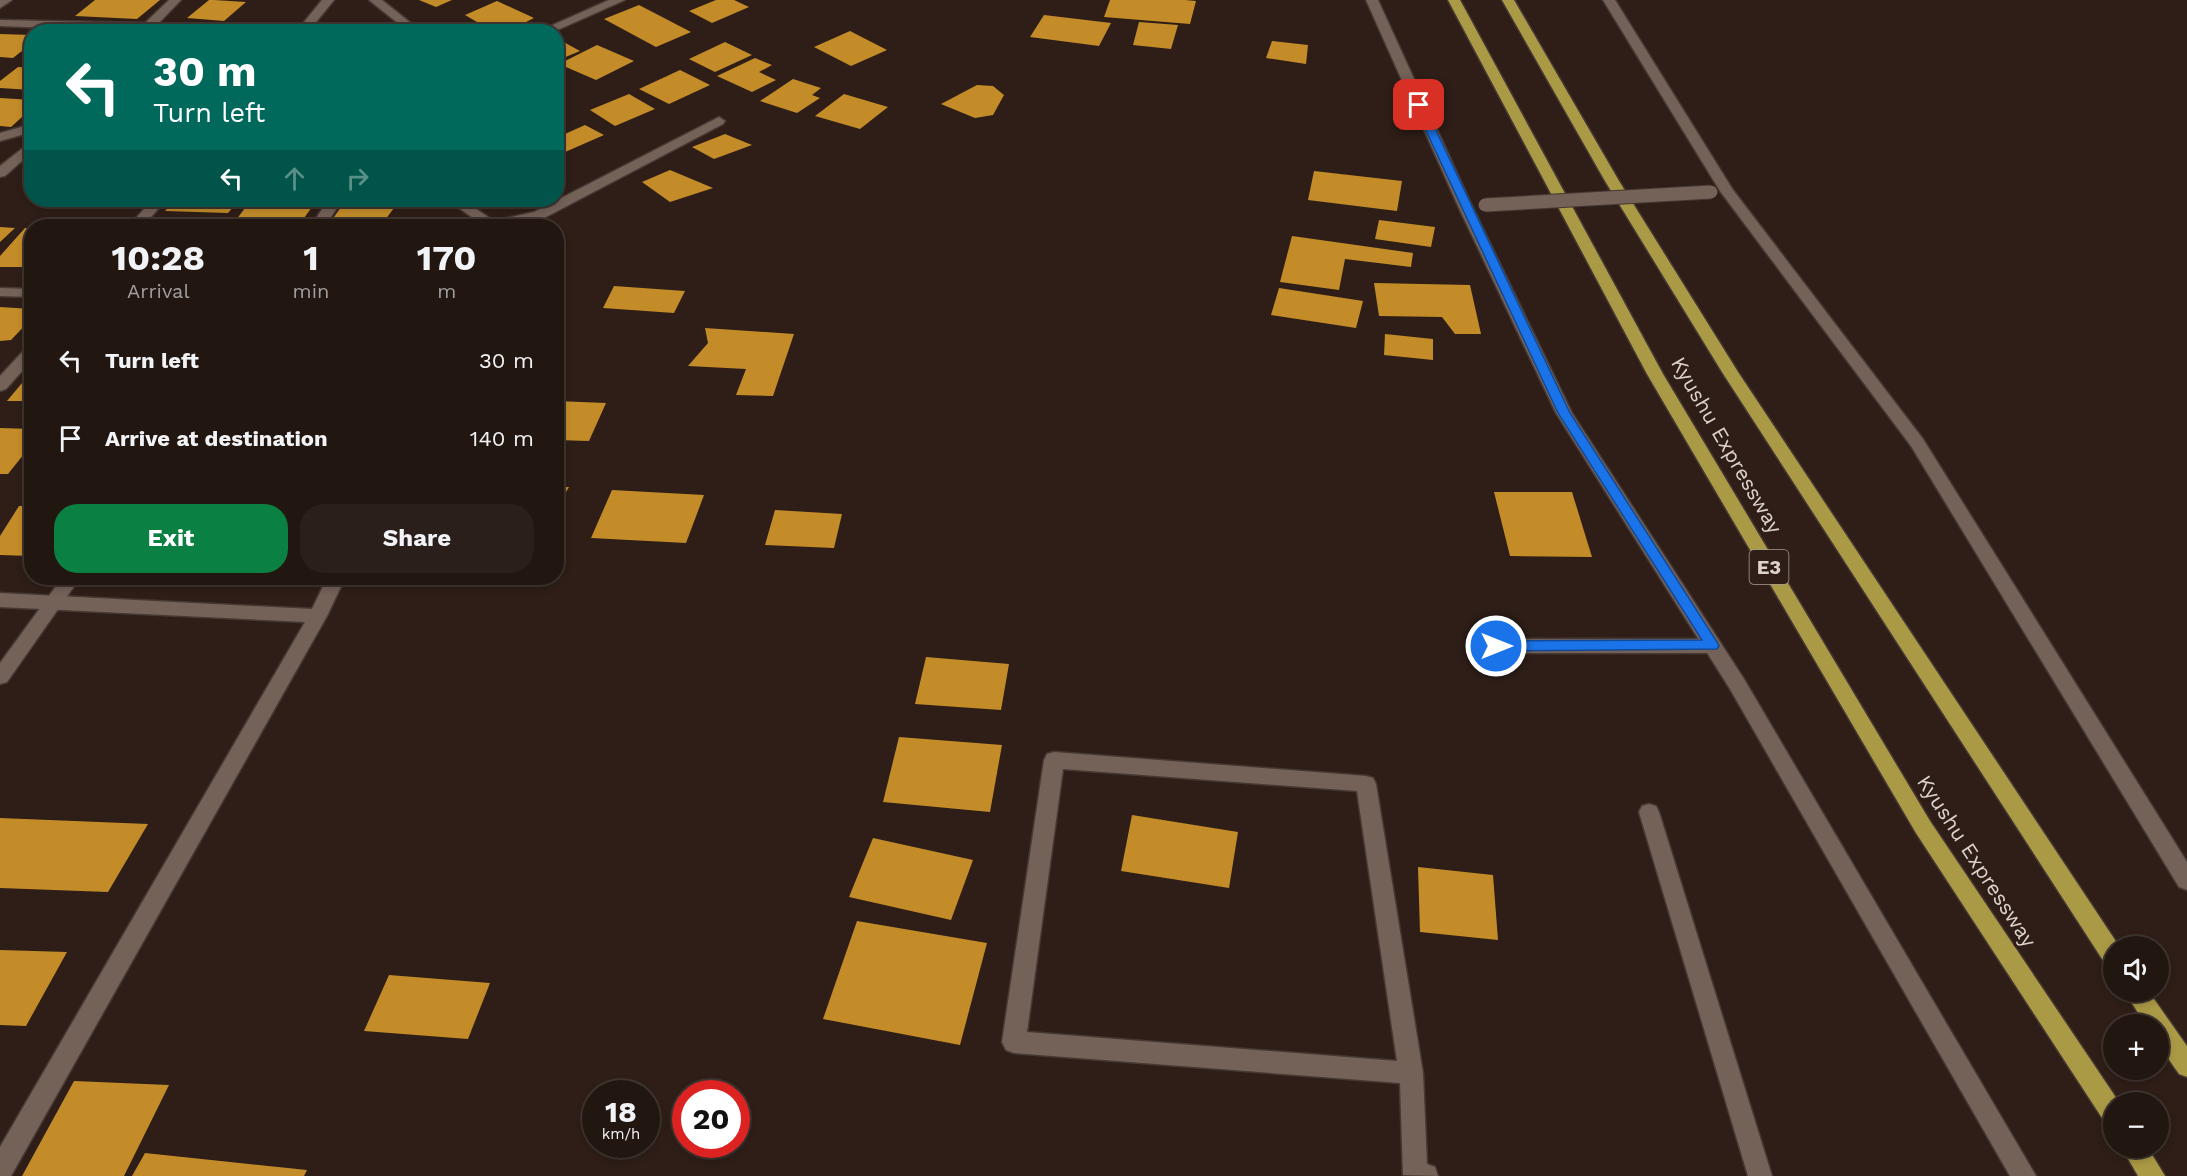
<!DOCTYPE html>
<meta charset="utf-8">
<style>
body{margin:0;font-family:"Work Sans",sans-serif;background:#2a1f1a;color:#f1f3f6;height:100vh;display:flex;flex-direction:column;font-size:22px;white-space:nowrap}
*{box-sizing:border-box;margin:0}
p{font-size:20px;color:#a29f9f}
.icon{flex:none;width:33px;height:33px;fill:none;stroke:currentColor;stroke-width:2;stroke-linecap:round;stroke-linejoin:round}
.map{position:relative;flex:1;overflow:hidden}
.side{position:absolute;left:24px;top:219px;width:540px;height:366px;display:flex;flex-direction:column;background:#221611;border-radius:24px;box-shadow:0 3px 9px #0003,0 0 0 2px #3f3531}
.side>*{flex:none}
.hud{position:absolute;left:24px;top:24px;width:540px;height:183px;border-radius:24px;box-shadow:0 3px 9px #0003,0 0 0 2px #3f3531;background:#00695c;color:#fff;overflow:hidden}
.buttons{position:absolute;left:2103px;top:936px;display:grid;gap:12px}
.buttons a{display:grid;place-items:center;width:66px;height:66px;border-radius:50%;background:#221611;box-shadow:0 3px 9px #0003,0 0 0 2px #3f3531;font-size:30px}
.speed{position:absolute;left:582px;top:1080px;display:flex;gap:12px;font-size:30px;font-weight:700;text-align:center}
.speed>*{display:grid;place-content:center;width:78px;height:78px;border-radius:50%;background:#221611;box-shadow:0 3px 9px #0003,0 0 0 2px #3f3531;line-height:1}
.speed small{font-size:15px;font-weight:400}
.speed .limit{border:9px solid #d22;background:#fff;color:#111}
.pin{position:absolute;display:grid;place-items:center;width:51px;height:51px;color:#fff;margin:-26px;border-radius:12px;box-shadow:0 3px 9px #0006}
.me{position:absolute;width:66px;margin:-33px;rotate:90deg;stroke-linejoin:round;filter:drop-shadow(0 0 4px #0008)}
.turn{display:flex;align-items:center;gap:21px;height:126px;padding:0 30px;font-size:27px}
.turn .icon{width:78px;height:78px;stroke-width:2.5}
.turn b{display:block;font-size:42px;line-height:51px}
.lanes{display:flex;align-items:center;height:57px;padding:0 30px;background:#0003;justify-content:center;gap:30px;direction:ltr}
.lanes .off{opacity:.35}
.eta{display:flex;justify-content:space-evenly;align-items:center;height:102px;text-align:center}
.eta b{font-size:36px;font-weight:700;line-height:42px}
.action{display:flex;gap:12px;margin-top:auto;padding:12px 30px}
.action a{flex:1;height:69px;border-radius:24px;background:#0b8043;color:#fff;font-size:24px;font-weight:700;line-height:69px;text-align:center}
.action a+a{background:#2a1f1a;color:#f1f3f6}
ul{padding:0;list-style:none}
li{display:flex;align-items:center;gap:18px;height:78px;padding:0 30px}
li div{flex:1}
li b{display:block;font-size:22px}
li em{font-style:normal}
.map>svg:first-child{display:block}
.building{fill:#c38c29}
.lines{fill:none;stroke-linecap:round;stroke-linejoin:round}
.lane-casing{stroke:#463833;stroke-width:3}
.street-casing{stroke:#463833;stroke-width:3}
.highway-casing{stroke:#463833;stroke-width:3}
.lane{fill:#746158;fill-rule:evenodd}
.street{fill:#746158;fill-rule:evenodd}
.highway{fill:#aa9a45;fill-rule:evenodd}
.street-bridge-casing{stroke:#463833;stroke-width:15;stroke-linecap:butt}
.street-bridge{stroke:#746158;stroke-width:13}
.route{fill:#1a73e8;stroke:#114b97;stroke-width:1.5}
.labels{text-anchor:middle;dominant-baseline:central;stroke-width:6;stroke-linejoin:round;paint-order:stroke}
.shield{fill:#2e1e17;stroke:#a89c96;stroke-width:1.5}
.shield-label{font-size:20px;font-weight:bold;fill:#ddd2cd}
.street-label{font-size:21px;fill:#ddd2cd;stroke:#2e1e17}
</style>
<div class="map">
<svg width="2187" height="1176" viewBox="0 0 2187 1176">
<rect width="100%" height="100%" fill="#2e1e17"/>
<g class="building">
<path d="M95 0H160L137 19 75 16Z"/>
<path d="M209 0H214L246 2 224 21 187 18Z"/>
<path d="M419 0H452L436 7Z"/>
<path d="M716 0H734L749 7 712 23 689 11Z"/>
<path d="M1110 0H1185L1196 1 1190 24 1104 17Z"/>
<path d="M497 1 534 18 516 27 494 32 465 15Z"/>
<path d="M639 5 691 32 656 47 604 19Z"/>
<path d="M1044 15 1111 23 1099 46 1030 37Z"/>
<path d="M1139 22 1178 25 1171 49 1133 45Z"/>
<path d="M850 31 887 50 851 66 814 47Z"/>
<path d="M0 34 32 35V43L13 58 0 57Z"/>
<path d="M558 39 580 51 556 61Z"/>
<path d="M1272 41 1308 45 1306 64 1266 58Z"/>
<path d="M725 42 752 55 715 72 689 59Z"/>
<path d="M597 45 634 61 596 80 559 64Z"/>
<path d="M755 58 772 65 759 72 776 80 752 92 717 76Z"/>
<path d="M18 67 32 68V90L0 88V81Z"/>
<path d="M680 70 710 85 669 104 639 89Z"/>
<path d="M793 79 821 88 812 95 820 98 797 113 760 101Z"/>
<path d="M977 85 993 86 1004 95 993 115 975 118 941 104Z"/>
<path d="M629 94 655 109 615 126 590 110Z"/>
<path d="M844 94 888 107 860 129 815 116Z"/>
<path d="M0 98 32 100V108L11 127 0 126Z"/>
<path d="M585 125 604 135 556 156V138Z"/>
<path d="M725 134 752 145 714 159 692 147Z"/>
<path d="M670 170 713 188 670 202 642 182Z"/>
<path d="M1314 171 1402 181 1397 211 1308 200Z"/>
<path d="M175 200H239L228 213 165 211Z"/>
<path d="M251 200H317L299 225 233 224Z"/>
<path d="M346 200H400L385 220 334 217Z"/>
<path d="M1379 220 1435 227 1431 247 1375 239Z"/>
<path d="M0 227 15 228 0 242Z"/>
<path d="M25 228H32V267H0V256Z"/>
<path d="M1292 236 1413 253 1411 267 1345 259 1339 290 1280 282Z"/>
<path d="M1374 283 1470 285 1481 334H1455L1442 317 1379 316Z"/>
<path d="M614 286 685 291 674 313 603 308Z"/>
<path d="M1279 288 1363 301 1356 328 1271 315Z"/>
<path d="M0 307 32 309V318L11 340 0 341Z"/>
<path d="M705 328 794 334 773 396 736 395 746 369 688 366 708 343Z"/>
<path d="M1385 334 1433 339V360L1384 355Z"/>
<path d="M32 371V401H7Z"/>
<path d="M556 401 606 403 589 441 556 440Z"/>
<path d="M0 428 32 429V444L8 474H0Z"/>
<path d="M556 487H569L556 509Z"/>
<path d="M612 490 704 495 686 543 591 538Z"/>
<path d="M1494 492H1572L1592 557 1510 556Z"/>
<path d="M19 506H32V556L0 555V536Z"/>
<path d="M775 510 842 514 834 548 765 545Z"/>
<path d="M926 657 1009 664 1001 710 915 704Z"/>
<path d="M899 737 1002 745 990 812 883 802Z"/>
<path d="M1132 815 1238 832 1229 888 1121 871Z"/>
<path d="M0 818 148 824 108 892 0 888Z"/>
<path d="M873 838 973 860 951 920 849 897Z"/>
<path d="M1418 867 1493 875 1498 940 1420 932Z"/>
<path d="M857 921 987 943 960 1045 823 1019Z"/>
<path d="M0 950 67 952 26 1026 0 1025Z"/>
<path d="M389 975 490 983 468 1039 364 1031Z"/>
<path d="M74 1081 169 1085 124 1176H22Z"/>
<path d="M145 1153 307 1170 304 1176H132Z"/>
</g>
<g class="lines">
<g class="lane-casing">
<g id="lane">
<path d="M328 200H342L325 226H311Z"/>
<path d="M62 578H80L7 682 0 684V663Z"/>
<path d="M1496 639H1712L1719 641 1721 646 1719 651 1712 653H1496L1489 651 1487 646 1489 641Z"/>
</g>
</g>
<g class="street-casing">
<g id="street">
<path d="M0 0H12L0 8Z"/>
<path d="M169 0H181L150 32 0 26V20L145 23Z"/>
<path d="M322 0H334L308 32H296Z"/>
<path d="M369 0H382L422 32H409Z"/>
<path d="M609 0H625L553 32H537Z"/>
<path d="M1366 0H1378L1472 206 1572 413 1744 679 2036 1176H2010L1730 689 1556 413 1458 206Z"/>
<path d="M1603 0H1615L1733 190 1923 439 2187 862V890L2179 887 1911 446 1720 191Z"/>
<path d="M719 117 725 121 723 124 544 218 508 226H484L448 200H463L494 221 534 212Z"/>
<path d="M32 124V132L0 141V133Z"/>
<path d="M32 141V152L5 176 0 177V166Z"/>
<path d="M152 200H166L143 226H129Z"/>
<path d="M0 288 32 289V297L0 296Z"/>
<path d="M32 345V360L6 389 0 391V376L27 347Z"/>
<path d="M327 578H345L327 616 11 1176H0V1147L305 622 0 607V593L312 609Z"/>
<path d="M1054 752 1366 776 1373 778 1376 784 1423 1073 1427 1164 1435 1167 1438 1176 1403 1175 1400 1083 1014 1053 1006 1050 1002 1042 1044 760 1047 754ZM1063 769 1357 791 1397 1061 1027 1032Z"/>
<path d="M1649 804 1656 806 1659 812 1772 1176H1748L1639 812 1642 806Z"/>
</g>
</g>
<g class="highway-casing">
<g id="highway">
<path d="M1448 0H1460L1663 374 1930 821 2119 1102H2114V1127L2106 1124 1916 833 1647 374Z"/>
<path d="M1502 0H1514L1619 181 1738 372 2119 946H2114V968L2106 965 1722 372 1605 181Z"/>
<path d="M2125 992H2149L2187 1046V1077L2179 1074 2158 1044V1024H2145Z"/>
<path d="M2122 1148H2148L2165 1176H2138Z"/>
</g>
</g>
<use href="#lane" class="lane"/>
<use href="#street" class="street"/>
<use href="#highway" class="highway"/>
<g class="street-bridge-casing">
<path id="street-bridge" d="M1485 205 1711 192"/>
</g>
<use href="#street-bridge" class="street-bridge"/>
</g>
<path class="route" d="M1419 102 1424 105 1570 413 1717 642 1719 646 1717 649 1496 651 1488 646 1496 641 1702 640 1558 413 1414 105Z"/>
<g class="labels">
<rect class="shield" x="1749.5" y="550" width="39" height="34" rx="4.5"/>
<g class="shield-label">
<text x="1769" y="567">E3</text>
</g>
<g class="street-label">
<text transform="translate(1727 445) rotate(60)">Kyushu Expressway</text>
<text transform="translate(1977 861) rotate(57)">Kyushu Expressway</text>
</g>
</g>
</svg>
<div class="buttons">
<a><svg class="icon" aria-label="sound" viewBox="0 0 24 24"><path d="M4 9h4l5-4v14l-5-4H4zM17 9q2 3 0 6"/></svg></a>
<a>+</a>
<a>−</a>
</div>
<div class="speed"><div>18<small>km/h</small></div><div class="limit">20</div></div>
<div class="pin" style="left:1419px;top:105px;background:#d93025"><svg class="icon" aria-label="arrive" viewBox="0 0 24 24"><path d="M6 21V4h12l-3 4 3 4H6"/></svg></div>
<svg class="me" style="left:1496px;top:646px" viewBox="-20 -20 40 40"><circle r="17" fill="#1a73e8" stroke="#fff" stroke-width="3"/><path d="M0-11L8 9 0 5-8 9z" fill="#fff"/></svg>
<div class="hud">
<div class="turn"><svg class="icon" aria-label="left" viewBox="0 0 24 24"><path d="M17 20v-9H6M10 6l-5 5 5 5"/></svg><div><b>30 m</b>Turn left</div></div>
<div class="lanes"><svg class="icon" aria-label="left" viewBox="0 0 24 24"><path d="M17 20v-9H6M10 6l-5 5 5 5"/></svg><svg class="icon off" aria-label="ahead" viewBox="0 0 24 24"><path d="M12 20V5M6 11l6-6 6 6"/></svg><svg class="icon off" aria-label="right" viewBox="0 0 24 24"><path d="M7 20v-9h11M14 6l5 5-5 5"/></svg></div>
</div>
<section class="side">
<div class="eta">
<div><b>10:28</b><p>Arrival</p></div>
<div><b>1</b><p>min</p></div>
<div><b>170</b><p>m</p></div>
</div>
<ul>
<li><svg class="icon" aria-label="left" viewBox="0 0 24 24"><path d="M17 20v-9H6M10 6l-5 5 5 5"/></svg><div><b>Turn left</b></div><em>30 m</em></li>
<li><svg class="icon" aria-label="arrive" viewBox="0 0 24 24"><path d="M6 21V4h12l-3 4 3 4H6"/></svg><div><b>Arrive at destination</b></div><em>140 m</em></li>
</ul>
<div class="action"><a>Exit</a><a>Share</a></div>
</section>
</div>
